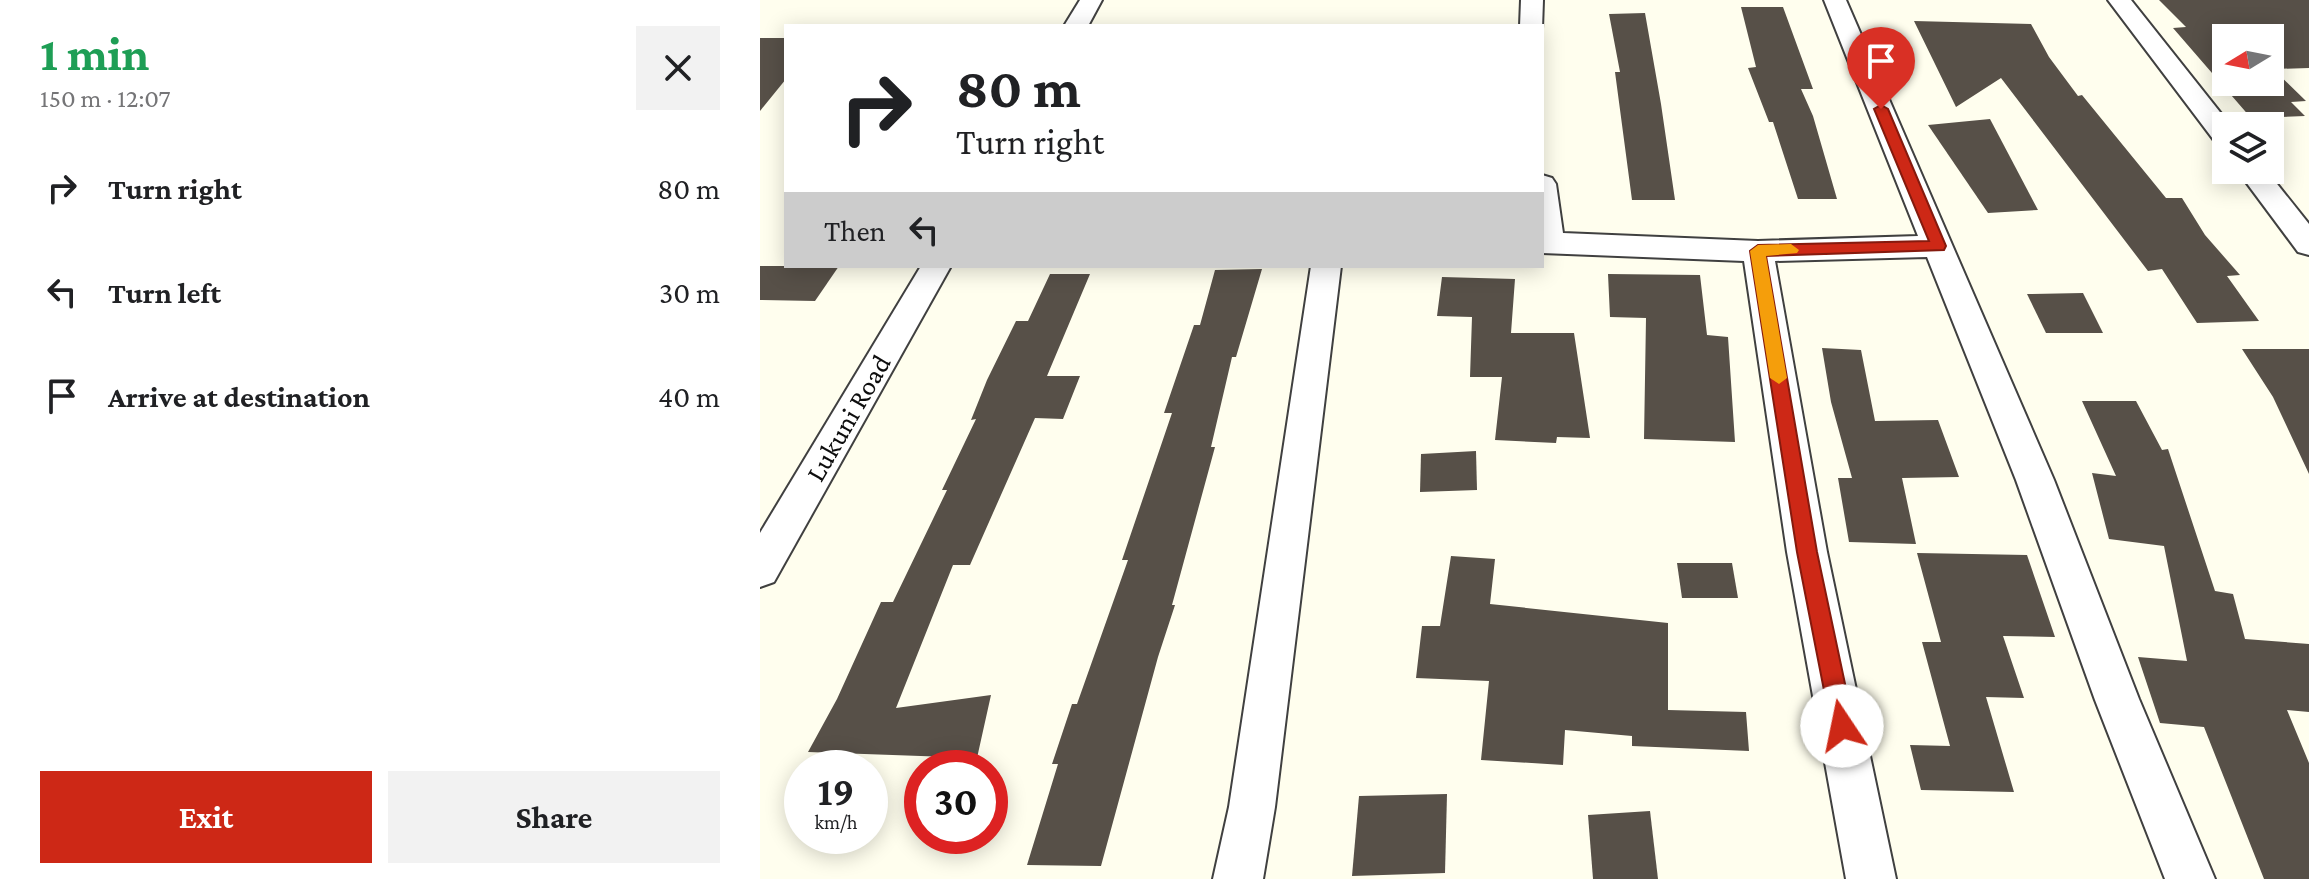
<!DOCTYPE html>
<meta charset="utf-8">
<style>
body{margin:0;font-family:"Crimson Pro",serif;background:#f2f2f2;color:#202124;height:100vh;display:flex;flex-direction:column;font-size:30px;white-space:nowrap}
*{box-sizing:border-box;margin:0}
p{font-size:26px;color:#757577}
.icon{flex:none;width:44px;height:44px;fill:none;stroke:currentColor;stroke-width:2;stroke-linecap:round;stroke-linejoin:round}
.map{position:relative;flex:1;overflow:hidden}
.side{display:flex;flex-direction:column;background:#fff;width:760px}
.side>*{flex:none}
.guide{position:absolute;left:24px;top:24px;width:760px;height:244px;border-radius:0px;box-shadow:0 4px 20px #0003;background:#fff;color:#202124;overflow:hidden}
.needle{width:52px;rotate:260deg}
.buttons{position:absolute;left:1452px;top:24px;display:grid;gap:16px}
.buttons a{display:grid;place-items:center;width:72px;height:72px;border-radius:0px;background:#fff;box-shadow:0 4px 20px #0003;font-size:40px}
.speed{position:absolute;left:24px;top:750px;display:flex;gap:16px;font-size:40px;font-weight:700;text-align:center}
.speed>*{display:grid;place-content:center;width:104px;height:104px;border-radius:50%;background:#fff;box-shadow:0 4px 20px #0003;line-height:1}
.speed small{font-size:20px;font-weight:400}
.speed .limit{border:12px solid #d22;background:#fff;color:#111}
.pin{position:absolute;display:grid;place-items:center;width:68px;height:68px;color:#fff;margin:-82px -34px;border-radius:50% 50% 50% 0;rotate:-45deg;box-shadow:0 0 8px #0007}
.pin .icon{rotate:45deg}
.me{position:absolute;width:88px;margin:-44px;rotate:349deg;stroke-linejoin:round;filter:drop-shadow(0 0 6px #0008)}
.turn{display:flex;align-items:center;gap:28px;height:168px;padding:0 40px;font-size:36px}
.turn .icon{width:104px;height:104px;stroke-width:2.5}
.turn b{display:block;font-size:56px;line-height:68px}
.then{display:flex;align-items:center;height:76px;padding:0 40px;background:#0003;gap:16px;font-size:30px}
.round{display:grid;place-items:center;flex:none;width:84px;height:84px;border-radius:0px;background:#f2f2f2}
.head{display:flex;align-items:center;justify-content:space-between;height:136px;padding:0 40px}
h1{font-size:48px;font-weight:700;line-height:60px;color:#1e9e55}
.action{display:flex;gap:16px;margin-top:auto;padding:16px 40px}
.action a{flex:1;height:92px;border-radius:0px;background:#cd2816;color:#fff;font-size:32px;font-weight:700;line-height:92px;text-align:center}
.action a+a{background:#f2f2f2;color:#202124}
ul{padding:0;list-style:none}
li{display:flex;align-items:center;gap:24px;height:104px;padding:0 40px}
li div{flex:1}
li b{display:block;font-size:30px}
li em{font-style:normal}
main{display:flex;flex:1;min-height:0}
.map>svg:first-child{display:block}
.building{fill:#575048;fill-rule:evenodd}
.lines{fill:none;stroke-linecap:round;stroke-linejoin:round}
.street-casing{stroke:#404040;stroke-width:4}
.street{fill:#fff;fill-rule:evenodd}
.route{fill:#cd2816;stroke:#851a0e;stroke-width:2}
.slow{fill:#f59e0b}
.labels{text-anchor:middle;dominant-baseline:central;stroke-width:8;stroke-linejoin:round;paint-order:stroke}
.street-label{font-size:28px;fill:#0d0d0d;stroke:#fff}
</style>
<main>
<section class="side">
<div class="head"><div><h1>1 min</h1><p>150 m · 12:07</p></div><a class="round"><svg class="icon" aria-label="close" viewBox="0 0 24 24"><path d="M6 6l12 12M18 6L6 18"/></svg></a></div>
<ul>
<li><svg class="icon" aria-label="right" viewBox="0 0 24 24"><path d="M7 20v-9h11M14 6l5 5-5 5"/></svg><div><b>Turn right</b></div><em>80 m</em></li>
<li><svg class="icon" aria-label="left" viewBox="0 0 24 24"><path d="M17 20v-9H6M10 6l-5 5 5 5"/></svg><div><b>Turn left</b></div><em>30 m</em></li>
<li><svg class="icon" aria-label="arrive" viewBox="0 0 24 24"><path d="M6 21V4h12l-3 4 3 4H6"/></svg><div><b>Arrive at destination</b></div><em>40 m</em></li>
</ul>
<div class="action"><a>Exit</a><a>Share</a></div>
</section>
<div class="map">
<svg width="1549" height="879" viewBox="0 0 1549 879">
<rect width="100%" height="100%" fill="#fffeee"/>
<g class="building">
<path d="M1399 0H1549V68L1513 69 1546 101 1531 102 1545 116 1491 118 1413 28 1426 27ZM1466 38H1510V82H1466Z"/>
<path d="M981 7H1023L1053 89H1041L1053 116 1077 199H1038L1013 122H1009L988 68 996 67Z"/>
<path d="M885 13 901 104 915 200H872L855 72H860L849 14Z"/>
<path d="M1154 21 1271 24 1289 57 1318 96 1322 95 1406 198H1422L1445 235 1480 275 1467 276 1499 321 1437 323 1402 269 1388 271 1241 78 1196 107Z"/>
<path d="M0 38H26V79L0 111Z"/>
<path d="M1230 119 1278 210 1228 213 1168 125Z"/>
<path d="M0 266H79L55 301 0 300Z"/>
<path d="M502 269 476 357H472L451 447H455L412 605H415L398 657 341 866 267 865 298 764H292L312 704H317L368 560H362L412 413H404L434 325H440L455 270Z"/>
<path d="M290 274H330L287 376H320L303 419 275 418 210 565H193L136 708 231 695 217 758 48 752 77 699 121 602H133L187 490H182L216 419 211 420 227 380 256 321H268Z"/>
<path d="M848 274 940 275 947 335 968 337 975 442 884 439 886 318 850 317Z"/>
<path d="M682 277 755 279 751 333H814L830 438 797 437 796 443 735 440 742 377H710L712 317 677 316Z"/>
<path d="M1323 293 1343 333H1286L1267 294Z"/>
<path d="M1062 348 1101 350 1115 421 1178 420 1199 477 1142 478 1156 544 1089 542 1078 478H1092L1071 402Z"/>
<path d="M1482 349H1549V474L1513 397Z"/>
<path d="M1322 401H1376L1402 450 1408 449 1455 591 1473 594 1485 639 1549 644V712L1527 710 1549 763V879H1504L1444 727 1400 723 1378 657 1427 661 1404 546 1349 539 1332 473 1356 476Z"/>
<path d="M716 451 717 490 660 492 661 454Z"/>
<path d="M1157 553 1267 555 1295 637 1243 636 1264 698 1226 697 1254 792 1161 790 1150 745 1190 746 1162 642H1181Z"/>
<path d="M691 556 735 559 730 604 908 623V710L986 712 989 751 872 746V736L805 730 803 765 721 760 729 681 656 678 662 626H680Z"/>
<path d="M917 563H972L978 598H922Z"/>
<path d="M687 794 685 873 592 876 599 796Z"/>
<path d="M890 811 898 879H833L828 815Z"/>
</g>
<g class="lines">
<g class="street-casing">
<g id="street">
<path d="M320 0H342L328 26H304Z"/>
<path d="M761 0H783L782 29V26H760Z"/>
<path d="M1064 0H1086L1294 480 1379 699 1455 879H1405L1335 700 1256 480 1167 257 1015 261 1067 552 1136 879H1086L1027 552 984 261 782 253V175L792 178 796 184 803 233 998 241 1158 236Z"/>
<path d="M1348 0H1371L1471 126H1466V145L1456 143Z"/>
<path d="M1477 170H1506L1549 224V255L1538 252Z"/>
<path d="M161 266H191L14 582 0 587V533Z"/>
<path d="M551 266H581L515 807 503 879H453L469 807Z"/>
</g>
</g>
<use href="#street" class="street"/>
</g>
<path class="route" d="M1121 105 1128 109 1186 246 1184 250 1006 256 1057 552 1094 726 1090 734 1082 737 1074 734 1071 726 1037 552 990 251 998 245 1169 241 1114 109Z"/>
<path class="slow" d="M1031 244 1039 250 1037 253 1006 256 1027 378 1019 384 1010 378 990 251 998 245Z"/>
<g class="labels">
<g class="street-label">
<text transform="translate(88 418) rotate(-60)">Lukuni Road</text>
</g>
</g>
</svg>
<div class="buttons">
<a><svg class="needle" viewBox="-14 -14 28 28"><path d="M0-13l5 13h-10z" fill="#e53935"/><path d="M0 13l5-13h-10z" fill="#757577"/></svg></a>
<a><svg class="icon" aria-label="layers" viewBox="0 0 24 24"><path d="M12 4l9 5-9 5-9-5zM3 14l9 5 9-5"/></svg></a>
</div>
<div class="speed"><div>19<small>km/h</small></div><div class="limit">30</div></div>
<div class="pin" style="left:1121px;top:109px;background:#d93025"><svg class="icon" aria-label="arrive" viewBox="0 0 24 24"><path d="M6 21V4h12l-3 4 3 4H6"/></svg></div>
<svg class="me" style="left:1082px;top:726px" viewBox="-20 -20 40 40"><circle r="19" fill="#fff"/><path d="M0-13L10 11 0 6-10 11z" fill="#cd2816"/></svg>
<div class="guide">
<div class="turn"><svg class="icon" aria-label="right" viewBox="0 0 24 24"><path d="M7 20v-9h11M14 6l5 5-5 5"/></svg><div><b>80 m</b>Turn right</div></div>
<div class="then">Then<svg class="icon" aria-label="left" viewBox="0 0 24 24"><path d="M17 20v-9H6M10 6l-5 5 5 5"/></svg></div>
</div>
</div>
</main>
